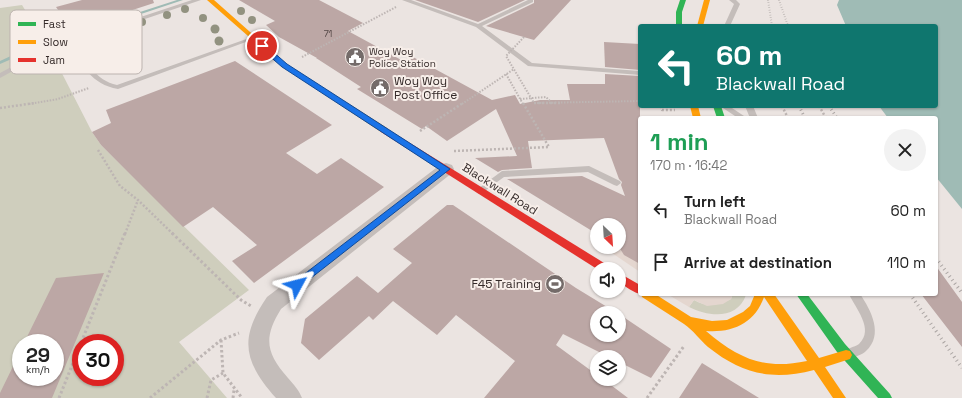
<!DOCTYPE html>
<meta charset="utf-8">
<style>
body{margin:0;font-family:"Space Grotesk",sans-serif;background:#f2f2f2;color:#222;height:100vh;display:flex;flex-direction:column;font-size:15px;white-space:nowrap}
*{box-sizing:border-box;margin:0}
p{font-size:13px;color:#767676}
.icon{flex:none;width:22px;height:22px;fill:none;stroke:currentColor;stroke-width:2;stroke-linecap:round;stroke-linejoin:round}
.map{position:relative;flex:1;overflow:hidden}
.side{position:absolute;left:638px;top:116px;width:300px;height:180px;display:flex;flex-direction:column;background:#fff;border-radius:4px;box-shadow:0 1px 3px #0004}
.side>*{flex:none}
.guide{position:absolute;left:638px;top:24px;width:300px;height:84px;border-radius:4px;box-shadow:0 1px 3px #0004;background:#0f766e;color:#fff;overflow:hidden}
.needle{width:26px;rotate:155deg}
.tools{position:absolute;left:590px;top:218px;display:grid;gap:8px}
.tools a{display:grid;place-items:center;width:36px;height:36px;border-radius:50%;background:#fff;box-shadow:0 1px 3px #0004;font-size:20px}
.speed{position:absolute;left:12px;top:334px;display:flex;gap:8px;font-size:20px;font-weight:700;text-align:center}
.speed>*{display:grid;place-content:center;width:52px;height:52px;border-radius:50%;background:#fff;box-shadow:0 1px 3px #0004;line-height:1}
.speed small{font-size:10px;font-weight:400}
.speed .limit{border:6px solid #d22;background:#fff;color:#111}
.pin{position:absolute;display:grid;place-items:center;width:34px;height:34px;color:#fff;margin:-17px;border:2px solid #fff;border-radius:50%;box-shadow:0 1px 4px #0007}
.me{position:absolute;width:44px;margin:-22px;rotate:52deg;stroke-linejoin:round;filter:drop-shadow(0 0 3px #0008)}
.turn{display:flex;align-items:center;gap:14px;height:84px;padding:0 12px;font-size:18px}
.turn .icon{width:52px;height:52px;stroke-width:2.5}
.turn b{display:block;font-size:28px;line-height:34px}
.round{display:grid;place-items:center;flex:none;width:42px;height:42px;border-radius:21px;background:#f2f2f2}
.overview{display:flex;align-items:center;justify-content:space-between;height:68px;padding:0 12px}
h1{font-size:24px;font-weight:600;line-height:30px;color:#1e9e55}
ul{padding:0;list-style:none}
li{display:flex;align-items:center;gap:12px;height:52px;padding:0 12px}
li div{flex:1}
li b{display:block;font-size:15px}
li em{font-style:normal}
.map>svg:first-child{display:block}
.green{fill:#cfcebd;fill-rule:evenodd}
.plaza{fill:#e4d6cf}
.water{fill:#9fbbb5}
.lines{fill:none;stroke-linecap:round;stroke-linejoin:round}
.stream{fill:#9fbbb5;fill-rule:evenodd}
.building{fill:#bca7a5}
.path-far2{stroke:#bdb5b3;stroke-width:2;stroke-dasharray:1.5 1.5;stroke-linecap:butt}
.path-far1{stroke:#bdb5b3;stroke-width:2.5;stroke-dasharray:2 2;stroke-linecap:butt}
.path{stroke:#bdb5b3;stroke-width:3;stroke-dasharray:2.5 2.5;stroke-linecap:butt}
.lane{fill:#c4bdba;fill-rule:evenodd}
.street{fill:#c4bdba;fill-rule:evenodd}
.fast{fill:#30b455;fill-rule:evenodd}
.slow{fill:#ff9f0a;fill-rule:evenodd}
.jam{fill:#e5322d;fill-rule:evenodd}
.rail-far2{stroke:#aca6a4;stroke-width:2;stroke-dasharray:0.5 2;stroke-linecap:butt}
.rail-far1{stroke:#aca6a4;stroke-width:3;stroke-dasharray:1 3;stroke-linecap:butt}
.rail{stroke:#aca6a4;stroke-width:3.5;stroke-dasharray:1 3.5;stroke-linecap:butt}
.path-bridge{stroke:#bdb5b3;stroke-width:2;stroke-dasharray:1.5 1.5;stroke-linecap:butt}
.tree{fill:#929280}
.route{fill:#1a73e8;stroke:#114b97}
.labels{text-anchor:middle;dominant-baseline:central;stroke-width:4;stroke-linejoin:round;paint-order:stroke}
.far-number-label{font-size:9px;fill:#564948}
.far-poi-label{font-size:10px;fill:#342a29;stroke:#f7eee9;text-anchor:start}
.poi-label{font-size:12px;fill:#342a29;stroke:#f7eee9;text-anchor:start}
.street-label{font-size:12px;fill:#342a29;stroke:#f7eee9}
.key{fill:#f7eee9;stroke:#bcb3af;stroke-width:1}
.key-label{font-size:11px;fill:#342a29}
</style>
<div class="map">
<svg width="962" height="398" viewBox="0 0 962 398">
<rect width="100%" height="100%" fill="#ebe4e1"/>
<g class="green">
<path d="M22 5 51 52 92 132 101 145 249 290 179 342 227 398H0V8ZM21 343H55V377H21ZM81 343H115V377H81Z"/>
<path d="M733 294 746 295C737 320 709 317 689 307L694 300C708 308 717 305 731 299Z"/>
</g>
<g class="plaza">
<path d="M612 247H619L640 264V272L609 251Z"/>
<path d="M667 294H733L731 299 723 304 707 306 694 300 689 307Z"/>
</g>
<path class="water" d="M839 0H962V209L936 177V118H888L879 106H936V26H846L837 5Z"/>
<g class="lines">
<path class="stream" d="M177 0H183L30 51 0 64V61L26 49Z"/>
</g>
<g class="building">
<path d="M82 0H153L154 3 65 32 54 17 61 14 56 7Z"/>
<path d="M239 0H319L363 23 348 31 405 62 413 57 492 100 515 95 520 104 540 100H570L567 84H605V74L640 76V264L624 255 619 247V225H597V234L507 179 582 176 625 196 621 185 622 182 619 179 604 138 528 141 532 168 502 170 498 172 475 158 517 156 496 109 447 141 426 126 422 129 357 89 361 87 316 58H317L279 37 266 25 275 21Z"/>
<path d="M415 0H525L478 22Z"/>
<path d="M534 0H571L534 40 486 26 534 3Z"/>
<path d="M604 42 640 44V70L605 67Z"/>
<path d="M235 61 332 125 286 153 317 174 341 158 384 187 254 283 232 261 257 245 213 207 183 227 101 145 92 132 111 123 106 110Z"/>
<path d="M447 205H453L576 288 617 313H597V335H619V314L671 349 651 378 619 362V357H609L563 334 556 345 597 375V379H603L628 398H484L515 361 456 315 437 335 393 301 373 320 369 316 319 360 301 343 305 319 357 276 378 293 412 263 393 249Z"/>
<path d="M936 266 962 302V347L921 294H936Z"/>
<path d="M104 273 52 398H0V393L21 350V377H55V343H24L56 278Z"/>
<path d="M702 363 759 398H679Z"/>
</g>
<g class="lines">
<g class="path-far2">
<path d="M302 57 396 7"/>
<path d="M506 74 523 104"/>
<path d="M520 99 546 97 551 102"/>
<path d="M534 103 640 101"/>
<path d="M29 104 58 99 89 88"/>
<path d="M462 104 514 69"/>
</g>
<g class="path-far1">
<path d="M534 103H560"/>
<path d="M661 106 662 110H675"/>
<path d="M782 106 788 118"/>
<path d="M819 106 826 118"/>
<path d="M0 108 35 103"/>
<path d="M420 131 463 103"/>
<path d="M98 150 120 186 138 200 173 234"/>
<path d="M454 151 549 147 523 103"/>
<path d="M125 234 138 200"/>
</g>
<g class="path">
<path d="M172 233 241 300 251 306"/>
<path d="M221 340 223 373 242 398"/>
<path d="M59 398 125 233"/>
<path d="M150 398 221 340 239 333"/>
<path d="M207 398 211 380 223 373"/>
<path d="M233 398 234 390"/>
<path d="M647 398 684 346"/>
</g>
<g class="lane">
<path d="M192 0H201L74 43C85 60 96 81 117 85L252 37 257 38 118 89C91 84 83 66 69 45L51 50 0 78V73L47 48Z"/>
<path d="M402 0H411L478 24 528 0H533V2L482 26 532 63 640 71V75L528 66 476 27Z"/>
<path d="M729 0H736L740 4 730 26H724L734 4Z"/>
<path d="M720 106H729L747 118H738Z"/>
<path d="M745 106H753L758 118H750Z"/>
<path d="M589 166 620 181 621 183 617 186 614 185 588 172 504 177 482 193 479 194 475 191 502 171Z"/>
<path d="M849 294H860C871 310 884 335 866 351 862 355 854 357 849 359L845 358 843 354C846 347 854 348 859 344 875 329 855 308 849 294Z"/>
</g>
<path class="street" d="M446 163 452 165 454 169 452 173 281 309C263 338 266 353 288 378 294 385 299 390 302 398H276C243 361 239 338 267 297L440 165Z"/>
<g class="fast">
<path d="M680 0H686L682 12V26H676V12Z"/>
<path d="M713 106H721L725 118H717Z"/>
<path d="M796 294H807L845 344 890 394 892 398H878L837 352Z"/>
</g>
<g class="slow">
<path d="M207 0H214L286 64 387 128 388 130 387 132H381L282 66Z"/>
<path d="M704 0H710L703 26H697Z"/>
<path d="M690 106H698L701 118H693Z"/>
<path d="M641 294H655L691 317 712 321 727 320 743 312 750 306 755 294H774L819 358 846 350 850 351 852 355 850 359 825 367 846 398H833L814 370C772 381 742 374 708 347 700 340 693 330 684 324 670 315 656 306 642 297ZM764 297 807 361C764 370 739 359 706 331 733 333 755 323 764 297Z"/>
</g>
<g class="jam">
<path d="M384 127 609 266 610 269H597L381 132 380 130 381 128Z"/>
<path d="M619 273 640 285V294H641C634 293 626 287 619 282Z"/>
</g>
<g class="rail-far2">
<path d="M768 0 772 26"/>
<path d="M779 0 788 26"/>
</g>
<g class="rail-far1">
<path d="M799 106 805 118"/>
<path d="M829 106 837 118"/>
</g>
<g class="rail">
<path d="M936 258 962 293"/>
<path d="M910 294 962 368"/>
</g>
<path class="path-bridge" d="M524 37 506 56 534 103"/>
</g>
<g class="tree">
<circle cx="185" cy="9" r="4"/>
<circle cx="241" cy="11" r="4"/>
<circle cx="167" cy="15" r="4"/>
<circle cx="203" cy="18" r="4"/>
<circle cx="252" cy="20" r="4"/>
<circle cx="142" cy="22" r="4"/>
<circle cx="215" cy="29" r="4.5"/>
<circle cx="219" cy="41" r="4.5"/>
</g>
<path class="route" d="M259 44H264L287 64 450 169 297 289 294 288 292 285 294 282 440 170 282 67 259 47Z"/>
<defs>
<g id="civic-disc" transform="scale(1)"><circle r="9.5" fill="#746b69" stroke="#f7eee9"/><path d="M-.6-6.5H3V-4.5H.6V-3L4-1V1h2V6H-6V1h2V-1L-.6-3ZM-1.2 2.5V6h2.4V2.5Z" fill="#fff"/></g>
<g id="stadium-disc" transform="scale(1)"><circle r="9.5" fill="#746b69" stroke="#f7eee9"/><path d="M0-5a6.5 5 0 1 0 0 10a6.5 5 0 1 0 0-10ZM-3.5-1.8h7v3.6h-7Z" fill="#fff"/></g>
</defs>
<g fill-rule="evenodd">
<use href="#civic-disc" x="355" y="57"/>
<use href="#civic-disc" x="380" y="88"/>
<use href="#stadium-disc" x="555" y="284"/>
</g>
<g class="labels">
<g class="far-number-label">
<text x="328" y="34">71</text>
</g>
<g class="far-poi-label">
<text x="369" y="51">Woy Woy<tspan x="369" dy="12">Police Station</tspan></text>
</g>
<g class="poi-label">
<text x="394" y="81">Woy Woy<tspan x="394" dy="14">Post Office</tspan></text>
<text x="541" y="284" text-anchor="end">F45 Training</text>
</g>
<g class="street-label">
<text transform="translate(500 189) rotate(32)">Blackwall Road</text>
</g>
</g>
<rect x="10" y="10" width="132" height="64" rx="6" class="key"/>
<rect x="18" y="22" width="18" height="4" fill="#30b455"/>
<rect x="18" y="40" width="18" height="4" fill="#ff9f0a"/>
<rect x="18" y="58" width="18" height="4" fill="#e5322d"/>
<g class="key-label">
<text x="43" y="28">Fast</text>
<text x="43" y="46">Slow</text>
<text x="43" y="64">Jam</text>
</g>
</svg>
<div class="tools">
<a><svg class="needle" viewBox="-14 -14 28 28"><path d="M0-13l5 13h-10z" fill="#e53935"/><path d="M0 13l5-13h-10z" fill="#767676"/></svg></a>
<a><svg class="icon" aria-label="sound" viewBox="0 0 24 24"><path d="M4 9h4l5-4v14l-5-4H4zM17 9q2 3 0 6"/></svg></a>
<a><svg class="icon" aria-label="search" viewBox="0 0 24 24"><circle cx="10" cy="10" r="6"/><path d="M15 15l6 6"/></svg></a>
<a><svg class="icon" aria-label="layers" viewBox="0 0 24 24"><path d="M12 4l9 5-9 5-9-5zM3 14l9 5 9-5"/></svg></a>
</div>
<div class="speed"><div>29<small>km/h</small></div><div class="limit">30</div></div>
<div class="pin" style="left:262px;top:46px;background:#d93025"><svg class="icon" aria-label="arrive" viewBox="0 0 24 24"><path d="M6 21V4h12l-3 4 3 4H6"/></svg></div>
<svg class="me" style="left:297px;top:285px" viewBox="-20 -20 40 40"><path d="M0-17L14 15 0 8-14 15z" fill="#1a73e8" stroke="#fff" stroke-width="4"/></svg>
<div class="guide">
<div class="turn"><svg class="icon" aria-label="left" viewBox="0 0 24 24"><path d="M17 20v-9H6M10 6l-5 5 5 5"/></svg><div><b>60 m</b>Blackwall Road</div></div>
</div>
<section class="side">
<div class="overview"><div><h1>1 min</h1><p>170 m · 16:42</p></div><a class="round"><svg class="icon" aria-label="close" viewBox="0 0 24 24"><path d="M6 6l12 12M18 6L6 18"/></svg></a></div>
<ul>
<li><svg class="icon" aria-label="left" viewBox="0 0 24 24"><path d="M17 20v-9H6M10 6l-5 5 5 5"/></svg><div><b>Turn left</b><p>Blackwall Road</p></div><em>60 m</em></li>
<li><svg class="icon" aria-label="arrive" viewBox="0 0 24 24"><path d="M6 21V4h12l-3 4 3 4H6"/></svg><div><b>Arrive at destination</b></div><em>110 m</em></li>
</ul>
</section>
</div>
